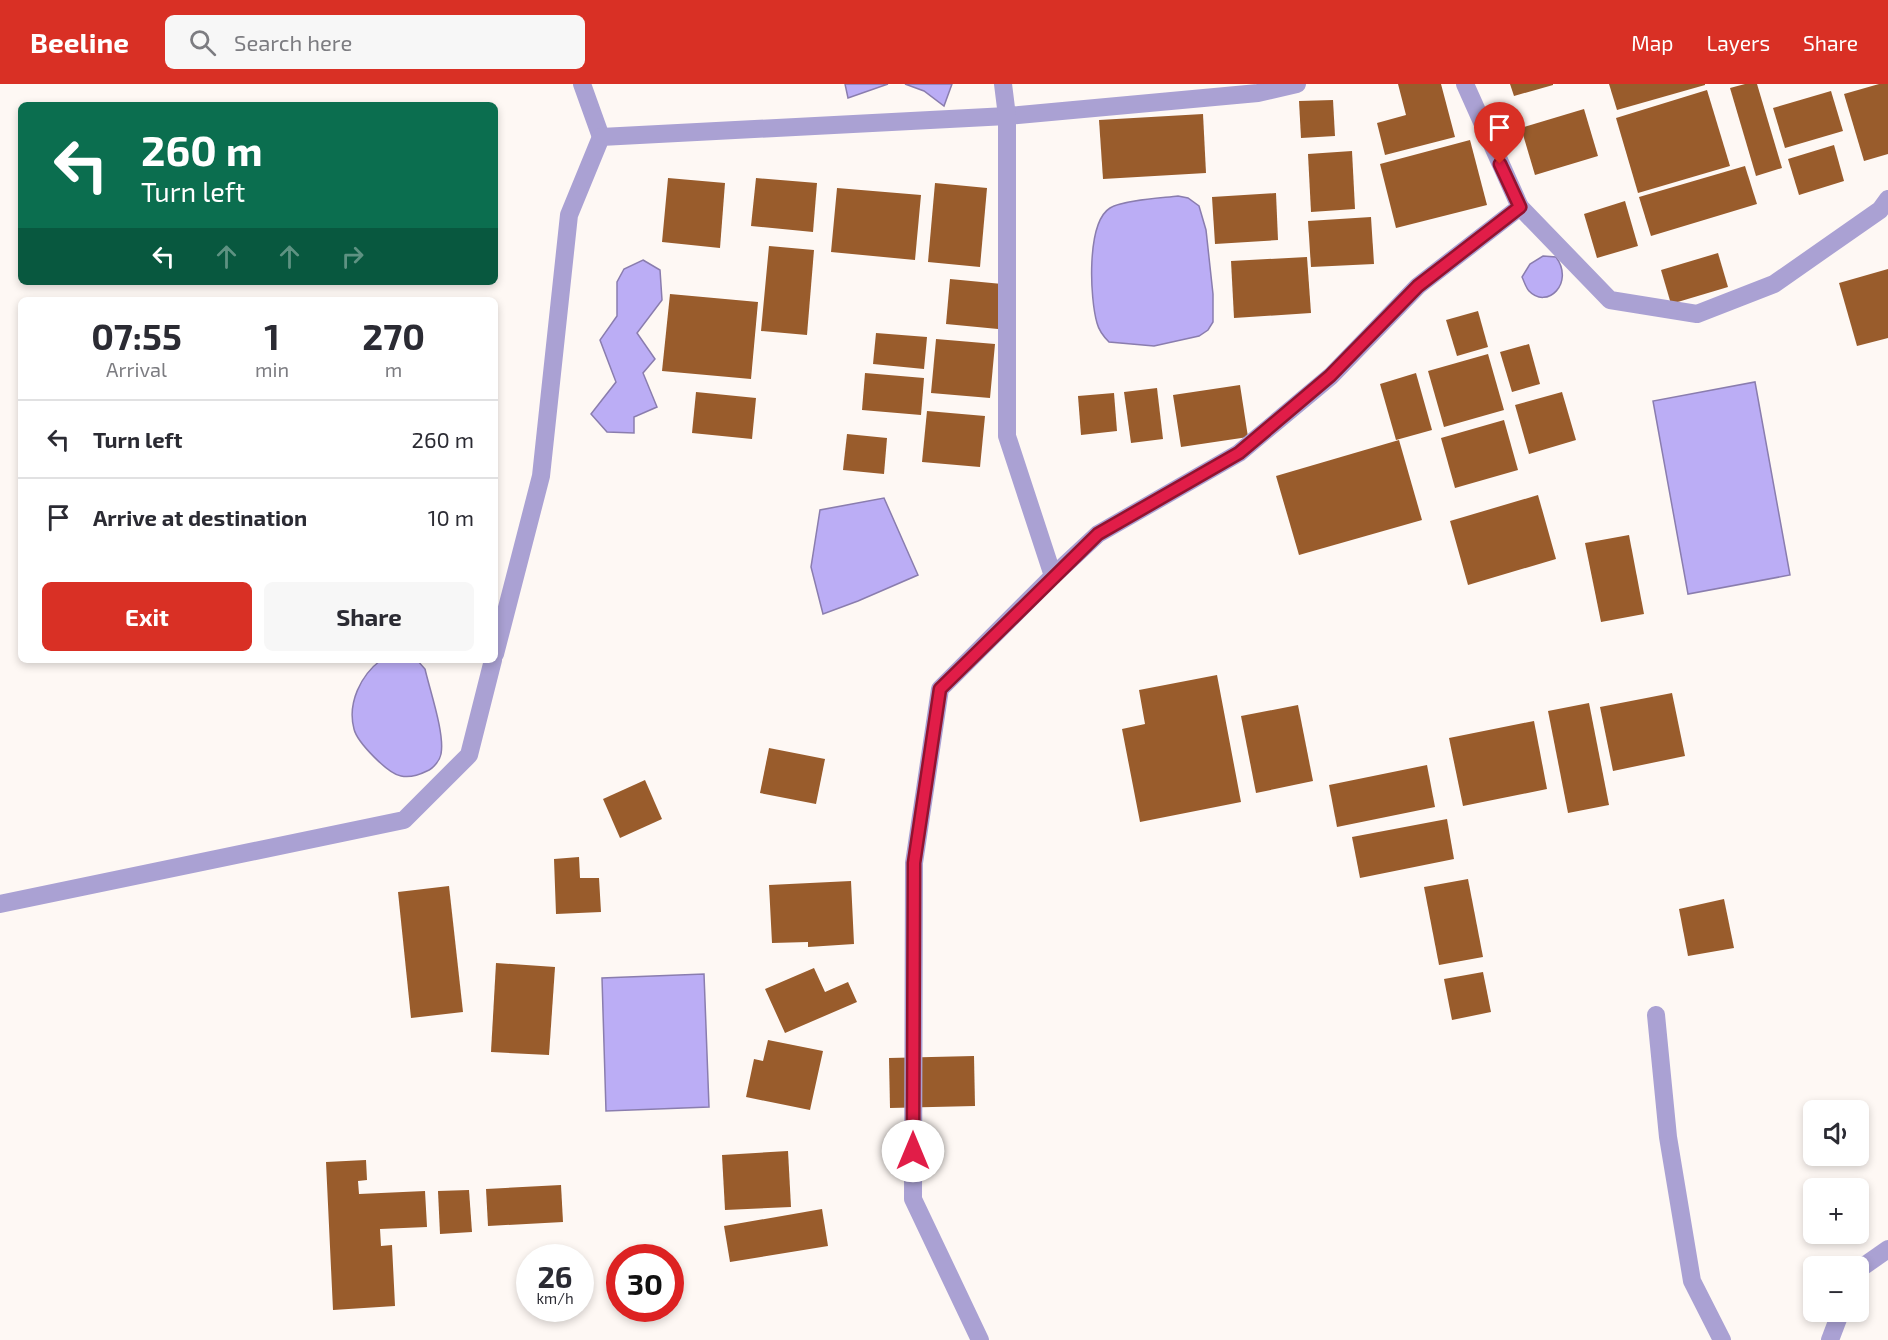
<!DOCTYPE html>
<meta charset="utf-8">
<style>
body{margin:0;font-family:"Exo 2",sans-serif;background:#f7f7f7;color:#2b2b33;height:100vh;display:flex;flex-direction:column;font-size:22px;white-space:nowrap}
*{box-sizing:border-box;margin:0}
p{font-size:20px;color:#7c7c81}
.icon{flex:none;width:33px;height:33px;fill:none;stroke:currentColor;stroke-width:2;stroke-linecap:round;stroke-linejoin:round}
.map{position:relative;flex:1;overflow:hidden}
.drawer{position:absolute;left:18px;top:213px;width:480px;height:366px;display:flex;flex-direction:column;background:#fff;border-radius:9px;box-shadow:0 3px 9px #0003}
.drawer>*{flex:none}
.guide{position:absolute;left:18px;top:18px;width:480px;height:183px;border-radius:9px;box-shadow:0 3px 9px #0003;background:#0b6e4f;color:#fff;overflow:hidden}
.buttons{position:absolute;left:1803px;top:1016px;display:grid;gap:12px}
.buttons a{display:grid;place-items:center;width:66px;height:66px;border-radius:9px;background:#fff;box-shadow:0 3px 9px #0003;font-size:30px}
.speed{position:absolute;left:516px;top:1160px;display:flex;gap:12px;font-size:30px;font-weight:700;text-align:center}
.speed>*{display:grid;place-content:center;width:78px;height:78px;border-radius:50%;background:#fff;box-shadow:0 3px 9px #0003;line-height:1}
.speed small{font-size:15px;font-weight:400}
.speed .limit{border:9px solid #d22;background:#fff;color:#111}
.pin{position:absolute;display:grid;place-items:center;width:51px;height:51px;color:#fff;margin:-62px -26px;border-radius:50% 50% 50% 0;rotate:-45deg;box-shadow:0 0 6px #0007}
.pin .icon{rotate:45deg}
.me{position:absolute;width:66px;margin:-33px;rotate:0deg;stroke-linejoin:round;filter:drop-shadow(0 0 4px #0008)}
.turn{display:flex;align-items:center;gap:21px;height:126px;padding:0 24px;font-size:27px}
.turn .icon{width:78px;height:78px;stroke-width:2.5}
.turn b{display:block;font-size:42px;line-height:51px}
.lanes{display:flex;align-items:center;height:57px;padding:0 24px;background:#0003;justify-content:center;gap:30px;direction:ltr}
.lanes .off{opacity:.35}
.eta{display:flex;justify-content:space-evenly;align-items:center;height:102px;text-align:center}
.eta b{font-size:36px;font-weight:700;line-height:42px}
.cta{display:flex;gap:12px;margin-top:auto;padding:12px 24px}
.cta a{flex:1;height:69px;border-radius:9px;background:#d93025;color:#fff;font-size:24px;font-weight:700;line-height:69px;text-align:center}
.cta a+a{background:#f7f7f7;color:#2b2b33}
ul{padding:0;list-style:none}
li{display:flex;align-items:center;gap:18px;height:78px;padding:0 24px;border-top:2px solid #e1e1e2}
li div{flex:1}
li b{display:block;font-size:22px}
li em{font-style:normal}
header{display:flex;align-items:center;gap:36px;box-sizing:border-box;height:84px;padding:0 30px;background:#d93025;color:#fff}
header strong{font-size:28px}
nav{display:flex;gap:33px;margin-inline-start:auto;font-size:21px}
.search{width:420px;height:54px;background:#f7f7f7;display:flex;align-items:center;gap:15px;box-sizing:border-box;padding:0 21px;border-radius:9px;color:#7c7c81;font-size:22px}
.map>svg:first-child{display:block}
.water{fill:#bbadf5;stroke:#8a7dae;stroke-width:1.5}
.building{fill:#995c2c}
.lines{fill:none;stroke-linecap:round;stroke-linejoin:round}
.minor{stroke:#aaa1d3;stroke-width:18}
.route-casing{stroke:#92132f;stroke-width:15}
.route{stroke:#e11d48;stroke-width:10}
</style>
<header>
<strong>Beeline</strong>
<div class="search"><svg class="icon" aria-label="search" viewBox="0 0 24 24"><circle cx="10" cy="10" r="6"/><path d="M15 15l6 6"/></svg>Search here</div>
<nav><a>Map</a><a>Layers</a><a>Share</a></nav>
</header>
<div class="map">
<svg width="1888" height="1256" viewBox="0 0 1888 1256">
<rect width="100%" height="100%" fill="#fef8f4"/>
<g class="water">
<path d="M845 0H888L848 14Z"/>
<path d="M905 0H952L944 22 924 7Z"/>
<path d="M1178 112 1188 114 1199 122 1206 146 1213 210V238L1208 246 1199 252 1154 262 1109 258C1103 252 1099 247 1097 239 1090 215 1086 139 1110 124 1123 116 1162 114 1178 112Z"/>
<path d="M1543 172 1556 173C1575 199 1547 226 1529 207 1526 204 1524 197 1522 193L1530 180Z"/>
<path d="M643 176 660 186 662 216 637 249 655 275 643 289 657 323 634 333V349L607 348 591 330 616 298 600 256 617 232V198L624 185Z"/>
<path d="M1755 298 1790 491 1688 510 1653 317Z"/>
<path d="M884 414 918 491 858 517 823 530 811 483 820 426Z"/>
<path d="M381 576H417L425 585C430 607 445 650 441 670 440 676 433 685 427 687 419 691 410 694 401 692 388 690 357 658 354 645 347 619 361 591 381 576Z"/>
<path d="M704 890 709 1023 606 1027 602 894Z"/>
</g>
<g class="building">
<path d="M1398 0H1441L1455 53 1385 71 1377 39 1406 31Z"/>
<path d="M1510 0H1553V1L1514 12Z"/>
<path d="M1609 0H1705V1L1617 26Z"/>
<path d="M1745 0H1757L1782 84 1756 92 1730 4Z"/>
<path d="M1879 0H1888V70L1864 77 1844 10Z"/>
<path d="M1707 6 1730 82 1638 109 1616 34Z"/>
<path d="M1831 7 1843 47 1785 64 1773 24Z"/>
<path d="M1333 16 1335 52 1301 54 1299 17Z"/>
<path d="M1584 25 1598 72 1535 91 1521 44Z"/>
<path d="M1203 30 1206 89 1103 95 1099 36Z"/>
<path d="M1470 56 1487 121 1396 144 1380 80Z"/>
<path d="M1834 61 1844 97 1799 111 1788 75Z"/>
<path d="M1352 67 1355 125 1311 128 1308 70Z"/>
<path d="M1745 82 1757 120 1651 152 1639 113Z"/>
<path d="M668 94 725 99 720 164 662 158Z"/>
<path d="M756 94 817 99 813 148 751 142Z"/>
<path d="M935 99 987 104 980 183 928 178Z"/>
<path d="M837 104 921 111 915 176 831 168Z"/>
<path d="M1276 109 1278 156 1215 160 1212 113Z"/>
<path d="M1625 117 1638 162 1597 174 1584 130Z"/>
<path d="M1371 133 1374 180 1311 183 1308 137Z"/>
<path d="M769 162 814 166 807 251 761 247Z"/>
<path d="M1718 169 1728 203 1671 220 1661 186Z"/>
<path d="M1307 173 1311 229 1234 234 1231 177Z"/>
<path d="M1888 185V254L1857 262 1839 199Z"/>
<path d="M950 195 1002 200 998 245 946 240Z"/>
<path d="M670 210 758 218 751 295 662 287Z"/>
<path d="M1478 227 1488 263 1457 272 1446 236Z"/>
<path d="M876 249 927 253 924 285 873 280Z"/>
<path d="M936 255 995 260 990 314 931 309Z"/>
<path d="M1529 260 1540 300 1512 308 1500 268Z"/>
<path d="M1488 270 1504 326 1444 343 1428 287Z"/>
<path d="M865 289 924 294 921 331 862 326Z"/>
<path d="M1416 289 1432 346 1396 356 1380 300Z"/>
<path d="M1240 301 1248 353 1181 363 1173 311Z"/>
<path d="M1157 304 1163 355 1131 359 1124 308Z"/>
<path d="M696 308 756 314 752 355 692 349Z"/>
<path d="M1562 308 1576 356 1529 370 1515 321Z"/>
<path d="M1114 309 1117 347 1081 351 1078 312Z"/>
<path d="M927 327 985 332 980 383 922 378Z"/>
<path d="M1504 336 1518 386 1455 404 1441 354Z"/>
<path d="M847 350 887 354 884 390 843 386Z"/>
<path d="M1399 356 1422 436 1299 471 1276 392Z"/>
<path d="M1538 411 1556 475 1468 501 1450 437Z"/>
<path d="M1629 451 1644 530 1601 538 1585 459Z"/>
<path d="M1217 591 1241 718 1140 738 1122 645 1145 640 1139 606Z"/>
<path d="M1672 609 1685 672 1613 687 1600 623Z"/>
<path d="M1589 619 1609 721 1568 729 1548 627Z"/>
<path d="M1298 621 1313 697 1256 709 1241 632Z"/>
<path d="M1534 637 1547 705 1463 722 1449 654Z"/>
<path d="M769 664 825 675 816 720 760 709Z"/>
<path d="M1427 681 1435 723 1337 743 1329 701Z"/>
<path d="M645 696 662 735 620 754 603 715Z"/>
<path d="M1447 735 1454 775 1360 794 1352 753Z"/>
<path d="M579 773 580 794H599L601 828 556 830 554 775Z"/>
<path d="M1468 795 1483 873 1439 881 1424 803Z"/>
<path d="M851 797 854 860 808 863V858L772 859 769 801Z"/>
<path d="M449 802 463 928 411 934 398 808Z"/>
<path d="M1724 815 1734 864 1688 872 1679 825Z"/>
<path d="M496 879 555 883 549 971 491 968Z"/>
<path d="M814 884 825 908 848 898 857 918 785 949 765 905Z"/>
<path d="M1483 888 1491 928 1452 936 1444 895Z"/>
<path d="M768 956 823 967 810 1026 746 1013 754 975 763 977Z"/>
<path d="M974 972 975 1022 890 1024 889 974Z"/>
<path d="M788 1067 791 1123 725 1126 722 1071Z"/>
<path d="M366 1076 367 1096 358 1097 359 1110 425 1107 427 1143 380 1145 381 1162 392 1161 395 1222 333 1226 326 1078Z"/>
<path d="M561 1101 563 1138 488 1142 486 1105Z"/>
<path d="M469 1106 472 1148 440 1150 438 1107Z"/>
<path d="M822 1125 828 1162 730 1178 724 1142Z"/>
</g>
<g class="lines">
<g class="minor">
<path d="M582 0 601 53"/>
<path d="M1465 0 1520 123"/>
<path d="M1053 492 1098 450 1239 369 1331 292 1418 202 1520 123 1610 216 1697 230 1774 200 1880 126 1888 115"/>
<path d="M495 570 541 392 569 131 601 53 1007 32 1258 9 1297 0"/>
<path d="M0 820 404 736 469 671 493 576"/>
<path d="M1656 931 1668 1053 1692 1197 1722 1256"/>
<path d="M1858 1186 1888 1165"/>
<path d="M980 1256 913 1115 914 779 940 605 1053 492 1007 352V32L1003 0"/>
<path d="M1830 1256 1841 1227"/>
</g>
</g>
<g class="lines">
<g class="route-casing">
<path id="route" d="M913 1067 914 779 940 605 1098 450 1239 369 1330 292 1418 202 1520 123 1500 80"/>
</g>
<use href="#route" class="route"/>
</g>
</svg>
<div class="buttons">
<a><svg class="icon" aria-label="sound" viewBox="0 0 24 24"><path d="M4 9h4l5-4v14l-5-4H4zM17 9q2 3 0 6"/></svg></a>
<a>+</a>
<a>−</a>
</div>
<div class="speed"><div>26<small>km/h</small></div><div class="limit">30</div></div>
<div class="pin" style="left:1500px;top:80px;background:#d93025"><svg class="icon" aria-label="arrive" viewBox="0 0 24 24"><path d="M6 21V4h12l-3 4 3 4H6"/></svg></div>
<svg class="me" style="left:913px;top:1067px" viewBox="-20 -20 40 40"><circle r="19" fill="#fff"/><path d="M0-13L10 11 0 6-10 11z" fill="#e11d48"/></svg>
<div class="guide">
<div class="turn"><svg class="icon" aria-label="left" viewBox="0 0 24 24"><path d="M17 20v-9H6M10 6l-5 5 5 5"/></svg><div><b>260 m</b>Turn left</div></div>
<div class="lanes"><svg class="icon" aria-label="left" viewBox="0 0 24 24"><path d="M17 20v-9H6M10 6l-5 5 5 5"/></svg><svg class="icon off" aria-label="ahead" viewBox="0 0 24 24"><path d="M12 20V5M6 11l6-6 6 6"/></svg><svg class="icon off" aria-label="ahead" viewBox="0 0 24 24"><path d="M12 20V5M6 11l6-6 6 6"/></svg><svg class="icon off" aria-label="right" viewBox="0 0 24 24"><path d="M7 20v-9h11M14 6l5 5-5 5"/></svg></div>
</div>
<section class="drawer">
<div class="eta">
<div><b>07:55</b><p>Arrival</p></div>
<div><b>1</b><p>min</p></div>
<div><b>270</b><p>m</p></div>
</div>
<ul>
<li><svg class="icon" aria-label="left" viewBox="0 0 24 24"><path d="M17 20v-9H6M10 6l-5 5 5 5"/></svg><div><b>Turn left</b></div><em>260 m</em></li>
<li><svg class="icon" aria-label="arrive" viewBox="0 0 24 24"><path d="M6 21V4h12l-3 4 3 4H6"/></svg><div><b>Arrive at destination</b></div><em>10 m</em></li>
</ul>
<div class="cta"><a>Exit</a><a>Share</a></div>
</section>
</div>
